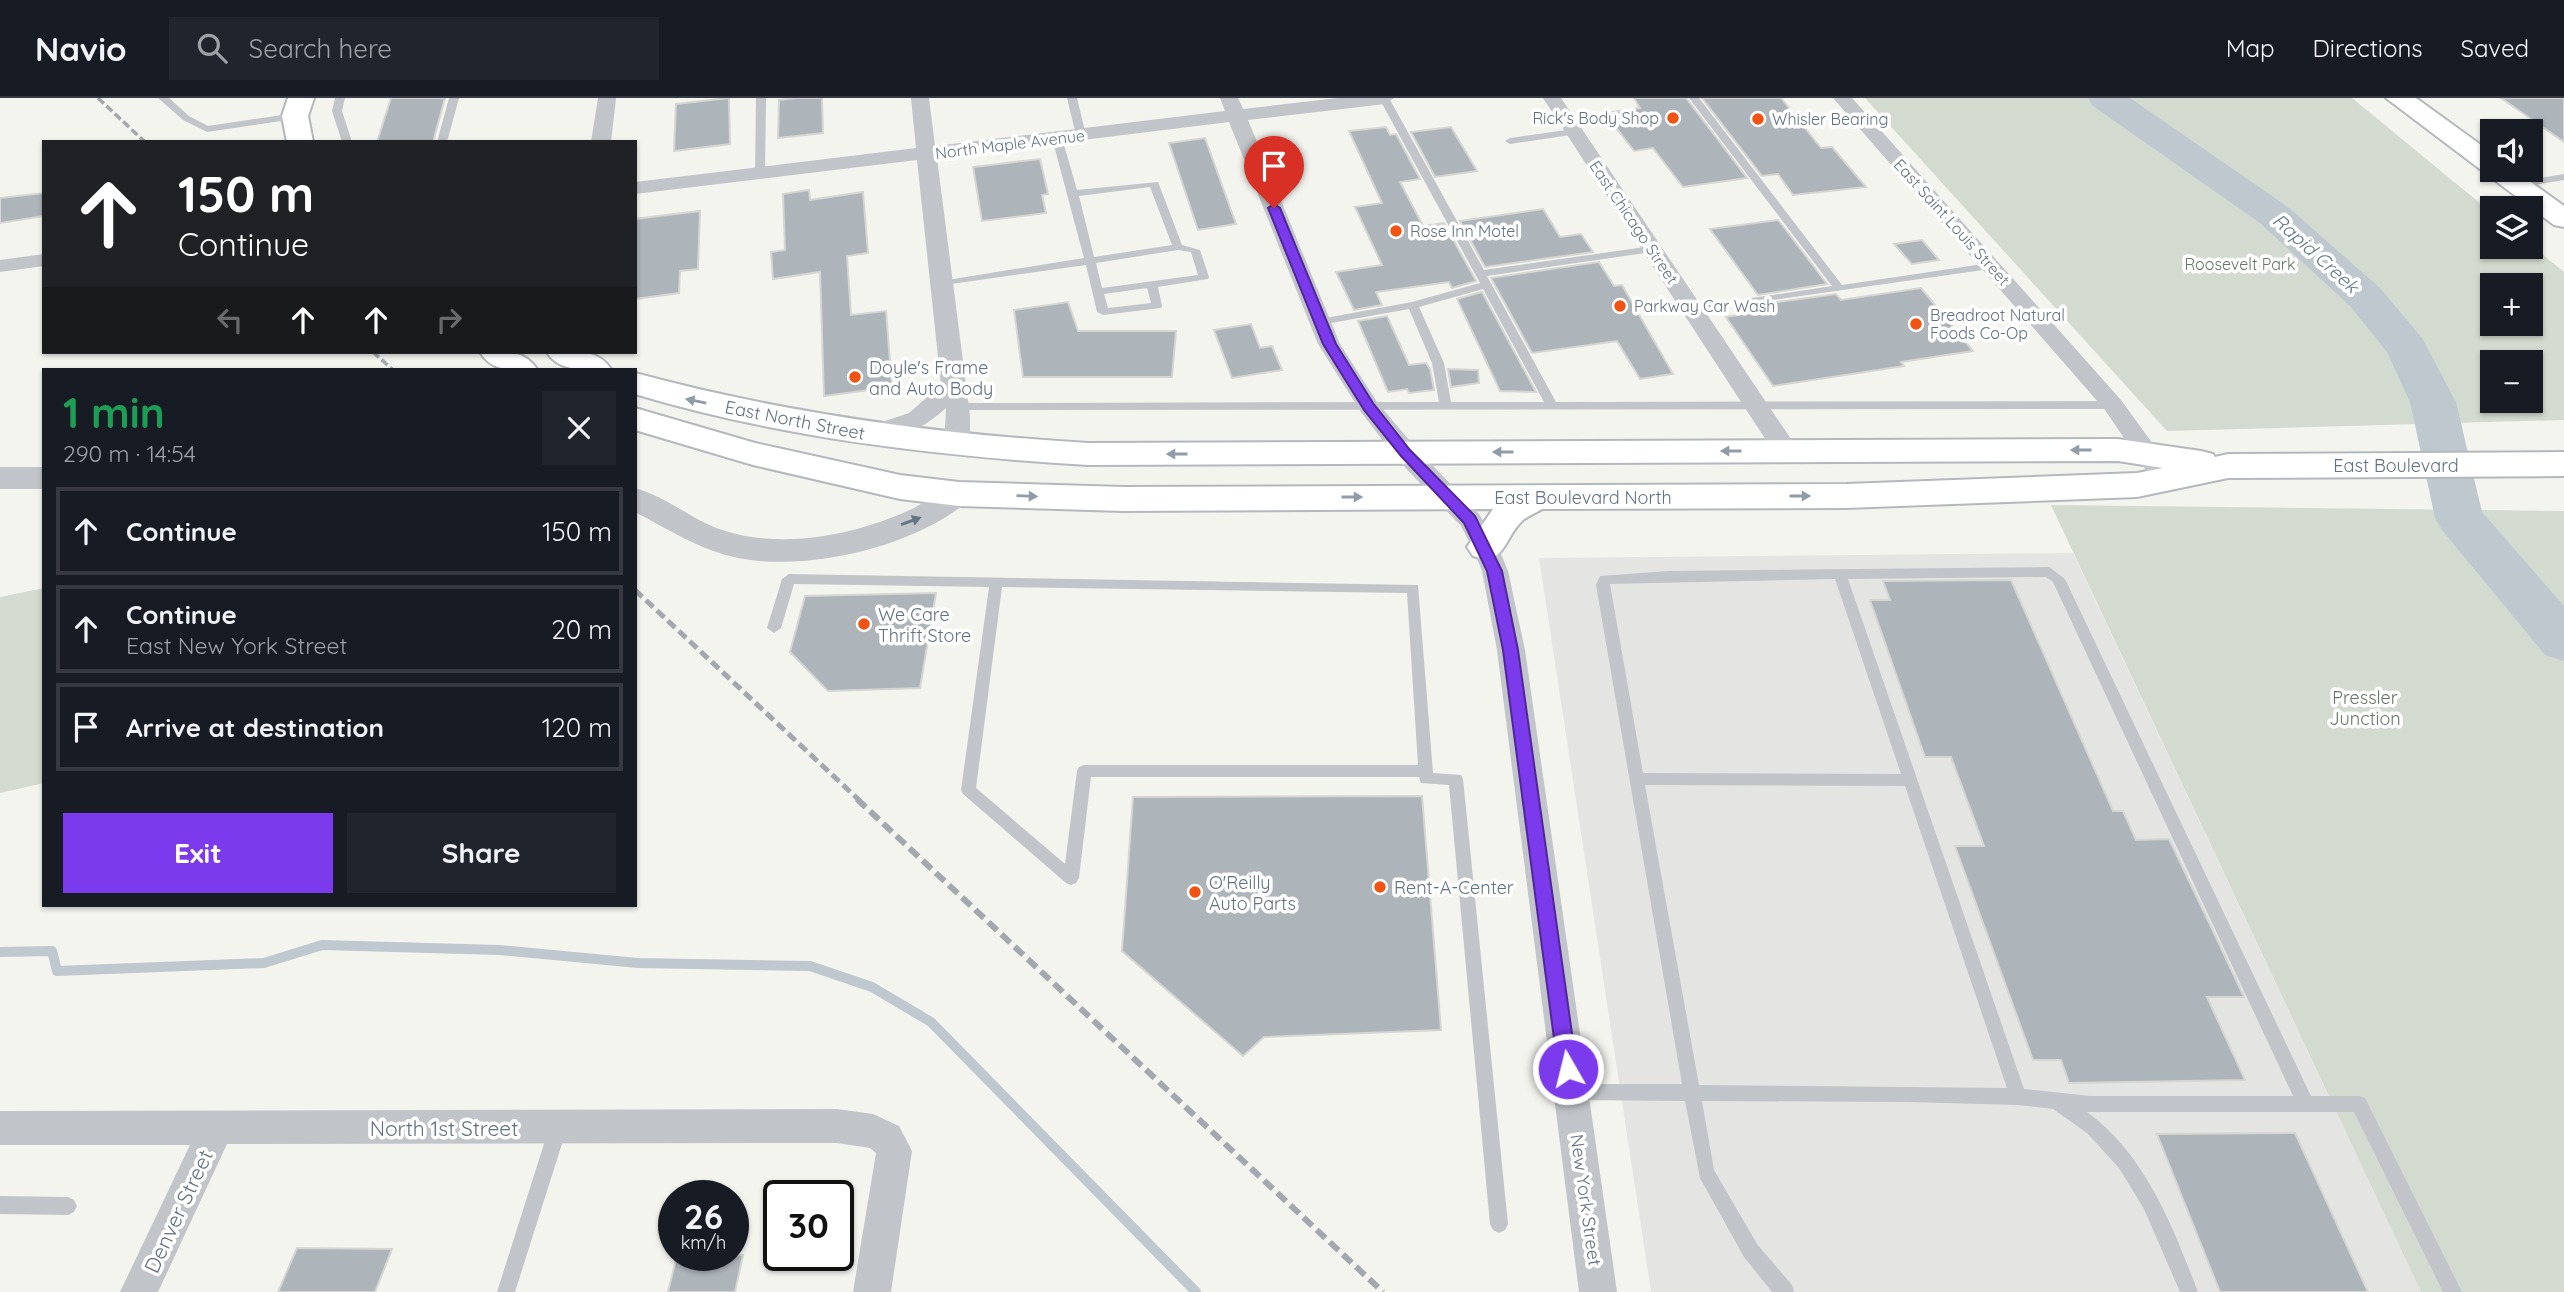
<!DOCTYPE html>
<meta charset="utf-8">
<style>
body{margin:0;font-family:Quicksand,sans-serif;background:#20242c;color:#f1f3f6;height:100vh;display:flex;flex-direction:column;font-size:26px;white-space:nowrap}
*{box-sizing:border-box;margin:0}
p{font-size:23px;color:#9ea1a6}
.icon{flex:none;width:38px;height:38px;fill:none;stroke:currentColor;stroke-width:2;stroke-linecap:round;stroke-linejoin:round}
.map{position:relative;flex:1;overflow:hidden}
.panel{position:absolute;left:42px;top:270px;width:595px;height:539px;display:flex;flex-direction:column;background:#171b24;border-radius:0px;box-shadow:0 2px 5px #0004}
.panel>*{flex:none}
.banner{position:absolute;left:42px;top:42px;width:595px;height:214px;border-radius:0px;box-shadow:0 2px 5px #0004;background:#202124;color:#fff;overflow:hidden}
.tools{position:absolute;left:2480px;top:21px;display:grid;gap:14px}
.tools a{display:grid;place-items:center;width:63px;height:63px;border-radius:0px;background:#171b24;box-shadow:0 2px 5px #0004;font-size:35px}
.speed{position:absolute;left:658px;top:1082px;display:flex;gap:14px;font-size:35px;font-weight:700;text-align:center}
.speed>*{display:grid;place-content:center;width:91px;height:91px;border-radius:50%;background:#171b24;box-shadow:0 2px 5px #0004;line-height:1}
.speed small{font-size:18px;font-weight:400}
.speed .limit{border:4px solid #111;border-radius:10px;background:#fff;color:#111}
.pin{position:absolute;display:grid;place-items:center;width:60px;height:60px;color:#fff;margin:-72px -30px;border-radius:50% 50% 50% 0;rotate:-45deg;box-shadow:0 0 7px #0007}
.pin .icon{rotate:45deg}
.me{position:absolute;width:77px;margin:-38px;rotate:352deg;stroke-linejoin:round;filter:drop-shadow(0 0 5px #0008)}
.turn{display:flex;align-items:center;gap:24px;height:147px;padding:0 21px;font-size:32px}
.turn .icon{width:91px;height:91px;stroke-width:2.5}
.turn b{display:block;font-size:49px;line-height:60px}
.lanes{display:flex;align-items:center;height:66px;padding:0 21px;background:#0003;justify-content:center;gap:35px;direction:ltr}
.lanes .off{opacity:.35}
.round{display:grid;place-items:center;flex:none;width:74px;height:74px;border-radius:0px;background:#20242c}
.summary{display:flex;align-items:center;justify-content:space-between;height:119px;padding:0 21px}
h1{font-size:42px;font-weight:700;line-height:52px;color:#1e9e55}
.action{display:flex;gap:14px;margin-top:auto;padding:14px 21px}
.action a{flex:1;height:80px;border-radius:0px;background:#7c3aed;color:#fff;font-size:28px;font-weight:700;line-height:80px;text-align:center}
.action a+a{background:#20242c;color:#f1f3f6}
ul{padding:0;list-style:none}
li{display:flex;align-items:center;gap:21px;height:88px;margin:0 14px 10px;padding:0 7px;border:4px solid #363941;border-radius:0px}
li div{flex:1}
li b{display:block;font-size:26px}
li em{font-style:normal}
header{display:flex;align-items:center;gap:42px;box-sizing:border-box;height:98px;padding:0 35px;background:#171b24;border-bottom:2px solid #363941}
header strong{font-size:33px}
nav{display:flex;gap:38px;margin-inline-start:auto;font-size:24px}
.search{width:490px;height:63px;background:#20242c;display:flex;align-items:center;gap:18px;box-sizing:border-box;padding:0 24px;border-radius:0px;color:#9ea1a6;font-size:26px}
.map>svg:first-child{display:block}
.built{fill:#e4e5e3}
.green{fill:#d3dbd0;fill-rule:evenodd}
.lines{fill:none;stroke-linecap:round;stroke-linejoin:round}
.stream{stroke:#bec8ce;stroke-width:10}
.river{fill:#bec8ce;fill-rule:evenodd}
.building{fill:#adb4ba;stroke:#d5d5d2;stroke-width:2}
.primary-casing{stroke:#b4b8bc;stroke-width:4}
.service{fill:#c1c4c8;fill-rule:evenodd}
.minor{fill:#c1c4c8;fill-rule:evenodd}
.tertiary{fill:#c1c4c8;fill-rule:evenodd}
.primary{fill:#fff;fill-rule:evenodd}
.rail-far2{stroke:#a3a8af;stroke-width:3.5;stroke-dasharray:8 3.5;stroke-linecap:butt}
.rail-far1{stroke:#a3a8af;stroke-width:5;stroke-dasharray:10 5;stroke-linecap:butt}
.rail{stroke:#a3a8af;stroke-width:6;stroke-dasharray:12 6;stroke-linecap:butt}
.oneway{fill:#909ca8}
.oneway2{fill:#657586}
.route{fill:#7c3aed;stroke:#51269a;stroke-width:2}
.poi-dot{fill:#f15412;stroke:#fff;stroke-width:2.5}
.labels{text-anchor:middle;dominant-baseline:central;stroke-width:7;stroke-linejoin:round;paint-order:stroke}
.far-poi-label{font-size:16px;fill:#607183;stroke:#fff;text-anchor:start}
.far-street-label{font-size:16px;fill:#607183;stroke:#fff}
.far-park-label{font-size:16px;fill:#637960;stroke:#fff}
.poi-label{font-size:18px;fill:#607183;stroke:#fff;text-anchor:start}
.street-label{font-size:18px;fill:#607183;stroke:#fff}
.park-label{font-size:18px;fill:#637960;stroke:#fff}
.water-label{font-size:19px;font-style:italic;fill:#607a88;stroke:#fff}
.near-street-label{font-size:21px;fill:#607183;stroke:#fff}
</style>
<header>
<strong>Navio</strong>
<div class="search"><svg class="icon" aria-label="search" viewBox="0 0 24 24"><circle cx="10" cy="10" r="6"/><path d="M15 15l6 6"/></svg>Search here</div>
<nav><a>Map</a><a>Directions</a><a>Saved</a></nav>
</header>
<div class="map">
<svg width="2564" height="1194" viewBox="0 0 2564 1194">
<rect width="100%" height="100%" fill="#f4f4ef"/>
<path class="built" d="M2073 455 2421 1194H1651L1539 460Z"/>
<g class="green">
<path d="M1865 0H2352L2492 115V149L2531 147 2564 174V322L2167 333ZM2492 187H2530V226H2492ZM2492 264H2530V303H2492Z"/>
<path d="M2051 407 2564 413V1194H2421Z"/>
<path d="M44 490V685L0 695V499Z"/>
</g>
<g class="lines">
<path class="stream" d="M0 854 52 853 57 873 264 865 322 847 500 852 638 865 810 868 872 889 931 924 1196 1194"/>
<path class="river" d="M2088 0H2130L2288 109 2380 190 2422 240 2456 304 2482 414 2564 508V563L2545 557 2442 432 2435 420 2410 304 2387 254 2350 208 2260 125 2093 8Z"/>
</g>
<g class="building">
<path d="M391 0H445L433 44H377Z"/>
<path d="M729 0 730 46 674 53 676 6Z"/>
<path d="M795 0H822L823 35 778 40 779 2Z"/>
<path d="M1634 0H1686L1747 80 1683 89 1653 50 1634 53 1605 15 1640 10Z"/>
<path d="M1702 0H1781L1821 50 1832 49 1866 89 1793 97 1778 76 1762 78Z"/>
<path d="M2501 0H2564V44Z"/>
<path d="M1386 29 1390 37 1396 36 1420 81 1400 84 1423 128 1444 125 1476 183 1452 190 1449 184 1376 194 1382 207 1354 212 1336 174 1382 167 1355 109 1382 105 1349 33Z"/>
<path d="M1451 29 1477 73 1435 79 1411 34Z"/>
<path d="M1205 40 1236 126 1198 132 1169 45Z"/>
<path d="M1040 61 1048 96 1042 97 1046 115 982 123 973 69Z"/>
<path d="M809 92 810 102 863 94 868 155 847 158 851 217 886 213 892 289 824 298 820 174 773 181 771 154 785 152 783 96Z"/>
<path d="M44 95V118L0 125V100Z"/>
<path d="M1543 111 1560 139 1581 136 1593 154 1485 169 1460 123Z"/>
<path d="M700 113 698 171 680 173 679 195 635 201V121Z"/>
<path d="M1778 122 1786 132 1827 186 1758 197 1710 131Z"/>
<path d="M1922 142 1939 162 1912 166 1894 146Z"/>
<path d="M1599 164 1614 188 1622 187 1673 276 1640 281 1617 243 1532 255 1491 180Z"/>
<path d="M1921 190 1973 253 1901 264 1904 268 1773 288 1726 219 1769 212 1764 206 1836 196 1841 202Z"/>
<path d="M1482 194 1536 294 1500 293 1457 201Z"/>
<path d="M1068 204 1078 233H1176L1172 279H1023L1014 212Z"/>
<path d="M1387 218 1409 267 1426 265 1430 271 1434 292 1409 295 1407 291 1388 294 1358 223Z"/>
<path d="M1251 226 1260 250 1272 248 1282 272 1232 280 1214 232Z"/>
<path d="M1448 271 1478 272 1479 285 1451 289Z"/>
<path d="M2011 482 2113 713H2123L2136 742 2169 741 2213 833 2244 899H2207L2245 982 2069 985 2061 962H2033L1955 748H1984L1951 659H1925L1870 502H1890L1883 483Z"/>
<path d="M936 495 920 590 828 593 790 554 805 498Z"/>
<path d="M1422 698 1441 932 1264 939 1243 958 1122 853 1133 699Z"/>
<path d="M2295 1035 2368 1194H2220L2157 1036Z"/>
<path d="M297 1150 392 1151 375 1194H278Z"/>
<path d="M677 1157H743L735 1194H668Z"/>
</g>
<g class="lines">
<g class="primary-casing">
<g id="primary">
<path d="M288 0H314L308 18 313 44H287L282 18Z"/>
<path d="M2386 0H2416L2492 55V72H2514L2564 108V129L2554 127Z"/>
<path d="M480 254C502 254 523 250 537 271 515 272 492 275 480 254Z"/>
<path d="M547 254C569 254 597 249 611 271 589 272 559 275 547 254Z"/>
<path d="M635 275C783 315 935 336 1088 345L2118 341 2201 353 2213 356 2215 359 2228 356 2564 354V378L2228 380 2137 399 1846 410 1542 411C1536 415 1527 418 1522 423 1503 441 1506 468 1473 458L1467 449 1493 411 1123 413 959 408 900 401 753 367 635 332V310L755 345 900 377 959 384 1123 389 1846 386 2137 375 2163 370 2118 363 1088 367C937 358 781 340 635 296Z"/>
</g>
</g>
<g class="service">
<path d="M158 0H169L189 18 208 28 295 15 300 18 295 21 207 34 183 22Z"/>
<path d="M335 0H345L342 13 352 44H342L332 13Z"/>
<path d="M449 0H459L447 44H437Z"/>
<path d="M756 0H766L765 76 760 79 755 76Z"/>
<path d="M1067 0H1077L1086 37 1084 39 1076 37Z"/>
<path d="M1379 0H1389L1484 172 1652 148 1657 151 1652 154 1487 178 1556 304 2113 303 2119 307 2113 311 954 312 952 309 958 305 1439 304 1432 265 1409 211 1320 227 1314 224 1320 221 1412 204 1480 185ZM1483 191 1544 304H1451L1444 265 1419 209Z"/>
<path d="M1689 0H1699L1842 187 1990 165 1995 168 1990 171 1689 214V210L1693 209 1832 188Z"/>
<path d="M1574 31 1577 32V36L1510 46 1505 43 1510 40Z"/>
<path d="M1057 37 1062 40 1077 92 1158 84 1182 147 1200 152 1209 179 1208 181 1158 189 1162 208 1161 210 1103 217 1097 214 1086 167 937 188V184L941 183 1084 160 1052 40ZM1150 89 1172 147 1094 159 1079 98ZM1178 152 1191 154 1198 177 1102 190 1096 165ZM1147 190 1151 205 1108 210 1104 196Z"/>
<path d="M2564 76V82L2517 90 2512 87 2517 84Z"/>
<path d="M2049 469 2065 481 2311 998H2359L2365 1000 2462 1194H2443L2354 1014H2087C2146 1057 2173 1129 2198 1194H2180L2144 1111 2119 1070 2087 1035 2053 1011 2018 1007 1907 1004 1702 1003 1714 1072 1757 1146 1792 1187 1794 1194H1772L1744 1159 1700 1080 1685 1003 1571 1002 1565 1000 1562 994 1565 988 1571 986H1682L1596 487 1600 478 1668 473ZM2046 479 2053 484 2293 998H2090L2024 991 1848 481ZM1835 481 1901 676 1643 675 1610 486ZM1645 687 1905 688 2007 990 1699 987Z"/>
<path d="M789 476 1418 487 1433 675 1461 677 1463 681 1508 1126 1505 1132 1499 1135 1493 1132 1490 1126 1449 687 1421 685 1419 679H1091L1079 780 1076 785 1071 787 1066 785 963 696 961 692 989 489 794 486 781 530 774 535 767 530 782 481ZM1002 489 1407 495 1418 667H1084L1079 669 1077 673 1065 766 976 690Z"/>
<path d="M558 1022 564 1024 567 1030 515 1194H497L549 1030 552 1024Z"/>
<path d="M0 1098 68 1099 74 1102 77 1108 74 1114 68 1117 0 1116Z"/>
</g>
<g class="minor">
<path d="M598 0H616L611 44H591Z"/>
<path d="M911 0H929L935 48 1225 13 1220 0H1238L1243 11 1338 0H1394L1385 6 1248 22 1340 246 1377 304 1415 349 1479 416 1498 449 1508 473 1525 552 1617 1194H1579L1497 552 1482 473 1472 449 1461 428 1397 361 1361 314 1318 246 1229 24 937 60 970 318V340L965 354 956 356 947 354 944 348 946 310C927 328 890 349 864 342L860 336 864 330 909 315 941 287 917 62 635 96V84L916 50Z"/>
<path d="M1543 0H1561L1795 347 1798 353 1795 359 1786 361 1777 359Z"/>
<path d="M1833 0H1852L2121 302 2174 375 2177 381 2174 387 2165 390 2156 387 2105 312Z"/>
<path d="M44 156V168L0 174V162Z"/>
<path d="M837 1011 873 1016 899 1028 912 1053 891 1194H853L876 1055 870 1050 837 1045 227 1046 158 1194H120L190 1047H0V1013Z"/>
</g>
<g class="tertiary">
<rect x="0" y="369" width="44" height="22"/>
<path d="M959 385 970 388 975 396C970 404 963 408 955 413 899 452 804 473 738 460 700 452 669 432 635 414V390C667 399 692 422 722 432 782 452 856 437 912 411 928 403 941 390 959 385Z"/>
</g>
<use href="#primary" class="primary"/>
<g class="rail-far2">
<path d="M98 0 145 44"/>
<path d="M373 254 392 271"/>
</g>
<path class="rail-far1" d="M635 492 859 702"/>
<path class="rail" d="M857 701 1383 1194"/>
</g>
<defs><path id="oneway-solid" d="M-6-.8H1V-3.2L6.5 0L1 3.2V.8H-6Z" transform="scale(1.75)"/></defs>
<g class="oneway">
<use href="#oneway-solid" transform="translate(696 303) rotate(-169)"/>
<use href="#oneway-solid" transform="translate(2081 352) rotate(180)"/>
<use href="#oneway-solid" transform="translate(1731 353) rotate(180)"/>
<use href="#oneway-solid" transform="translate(1503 354) rotate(180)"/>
<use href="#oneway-solid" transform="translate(1177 356) rotate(180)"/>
<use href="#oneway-solid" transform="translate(1027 398) rotate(2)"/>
<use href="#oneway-solid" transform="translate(1800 398)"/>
<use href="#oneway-solid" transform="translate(1352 399)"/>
</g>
<use class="oneway2" href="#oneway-solid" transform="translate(911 423) rotate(-20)"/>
<path class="route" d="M1274 106 1280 110 1336 246 1373 305 1410 352 1475 418 1502 473 1518 552 1577 971 1575 977 1568 980 1561 977 1558 971 1503 552 1487 473 1464 425 1401 358 1364 312 1323 246 1268 110Z"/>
<g class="poi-dot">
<circle cx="1673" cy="20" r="7"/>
<circle cx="1758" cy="21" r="7"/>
<circle cx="1396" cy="133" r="7"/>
<circle cx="1620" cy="208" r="7"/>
<circle cx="1916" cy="226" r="7"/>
<circle cx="855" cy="279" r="7"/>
<circle cx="864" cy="526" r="7"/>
<circle cx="1380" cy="789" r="7"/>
<circle cx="1195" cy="794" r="7"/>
</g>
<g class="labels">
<g class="far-poi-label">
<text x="1659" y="20" text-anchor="end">Rick's Body Shop</text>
<text x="1772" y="21">Whisler Bearing</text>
<text x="1410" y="133">Rose Inn Motel</text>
<text x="1634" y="208">Parkway Car Wash</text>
<text x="1930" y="217">Breadroot Natural<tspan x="1930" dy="18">Foods Co-Op</tspan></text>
</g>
<g class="far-street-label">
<text transform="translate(1010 46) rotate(-7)">North Maple Avenue</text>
<text transform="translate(1634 124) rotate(56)">East Chicago Street</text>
<text transform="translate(1952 124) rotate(48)">East Saint Louis Street</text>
</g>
<g class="far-park-label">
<text x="2240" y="166">Roosevelt Park</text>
</g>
<g class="poi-label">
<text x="869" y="269">Doyle's Frame<tspan x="869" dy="21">and Auto Body</tspan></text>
<text x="878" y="516">We Care<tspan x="878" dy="21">Thrift Store</tspan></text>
<text x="1209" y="784">O'Reilly<tspan x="1209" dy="21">Auto Parts</tspan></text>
<text x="1394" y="789">Rent-A-Center</text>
</g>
<g class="street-label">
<text transform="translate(795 322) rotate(11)">East North Street</text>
<text x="2396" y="367">East Boulevard</text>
<text x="1583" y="399">East Boulevard North</text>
<text transform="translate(1586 1102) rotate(82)">New York Street</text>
</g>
<g class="park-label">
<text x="2365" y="599">Pressler<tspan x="2365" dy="21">Junction</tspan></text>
</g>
<g class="water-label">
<text transform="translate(2316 155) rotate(42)">Rapid Creek</text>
</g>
<g class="near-street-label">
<text x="444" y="1030">North 1st Street</text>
<text transform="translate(178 1113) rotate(-65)">Denver Street</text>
</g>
</g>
</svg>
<div class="tools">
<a><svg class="icon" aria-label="sound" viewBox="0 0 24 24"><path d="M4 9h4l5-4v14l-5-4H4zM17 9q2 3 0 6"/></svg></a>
<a><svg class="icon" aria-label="layers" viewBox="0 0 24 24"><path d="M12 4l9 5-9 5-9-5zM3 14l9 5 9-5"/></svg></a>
<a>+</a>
<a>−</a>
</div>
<div class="speed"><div>26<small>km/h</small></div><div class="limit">30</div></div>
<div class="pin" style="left:1274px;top:110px;background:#d93025"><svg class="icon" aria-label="arrive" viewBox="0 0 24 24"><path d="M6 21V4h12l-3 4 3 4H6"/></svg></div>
<svg class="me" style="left:1568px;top:971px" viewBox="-20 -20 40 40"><circle r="17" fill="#7c3aed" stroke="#fff" stroke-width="3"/><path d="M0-11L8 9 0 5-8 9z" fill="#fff"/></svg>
<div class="banner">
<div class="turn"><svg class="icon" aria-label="ahead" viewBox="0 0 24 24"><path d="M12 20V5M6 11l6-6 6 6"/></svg><div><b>150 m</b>Continue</div></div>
<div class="lanes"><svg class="icon off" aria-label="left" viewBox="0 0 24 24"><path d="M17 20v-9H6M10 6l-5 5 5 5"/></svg><svg class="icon" aria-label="ahead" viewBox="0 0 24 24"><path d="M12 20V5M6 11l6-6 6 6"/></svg><svg class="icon" aria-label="ahead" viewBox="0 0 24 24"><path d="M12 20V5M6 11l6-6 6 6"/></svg><svg class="icon off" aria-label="right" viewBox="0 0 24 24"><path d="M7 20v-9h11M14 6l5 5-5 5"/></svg></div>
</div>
<section class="panel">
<div class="summary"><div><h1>1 min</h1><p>290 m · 14:54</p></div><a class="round"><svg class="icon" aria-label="close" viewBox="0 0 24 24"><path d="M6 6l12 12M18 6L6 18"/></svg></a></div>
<ul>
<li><svg class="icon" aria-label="ahead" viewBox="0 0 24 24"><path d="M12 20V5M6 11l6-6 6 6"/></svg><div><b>Continue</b></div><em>150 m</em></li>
<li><svg class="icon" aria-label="ahead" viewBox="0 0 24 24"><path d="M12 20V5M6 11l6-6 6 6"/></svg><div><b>Continue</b><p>East New York Street</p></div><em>20 m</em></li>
<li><svg class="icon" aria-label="arrive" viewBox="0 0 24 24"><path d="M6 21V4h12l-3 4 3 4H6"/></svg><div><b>Arrive at destination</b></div><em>120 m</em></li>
</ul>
<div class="action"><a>Exit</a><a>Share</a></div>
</section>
</div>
